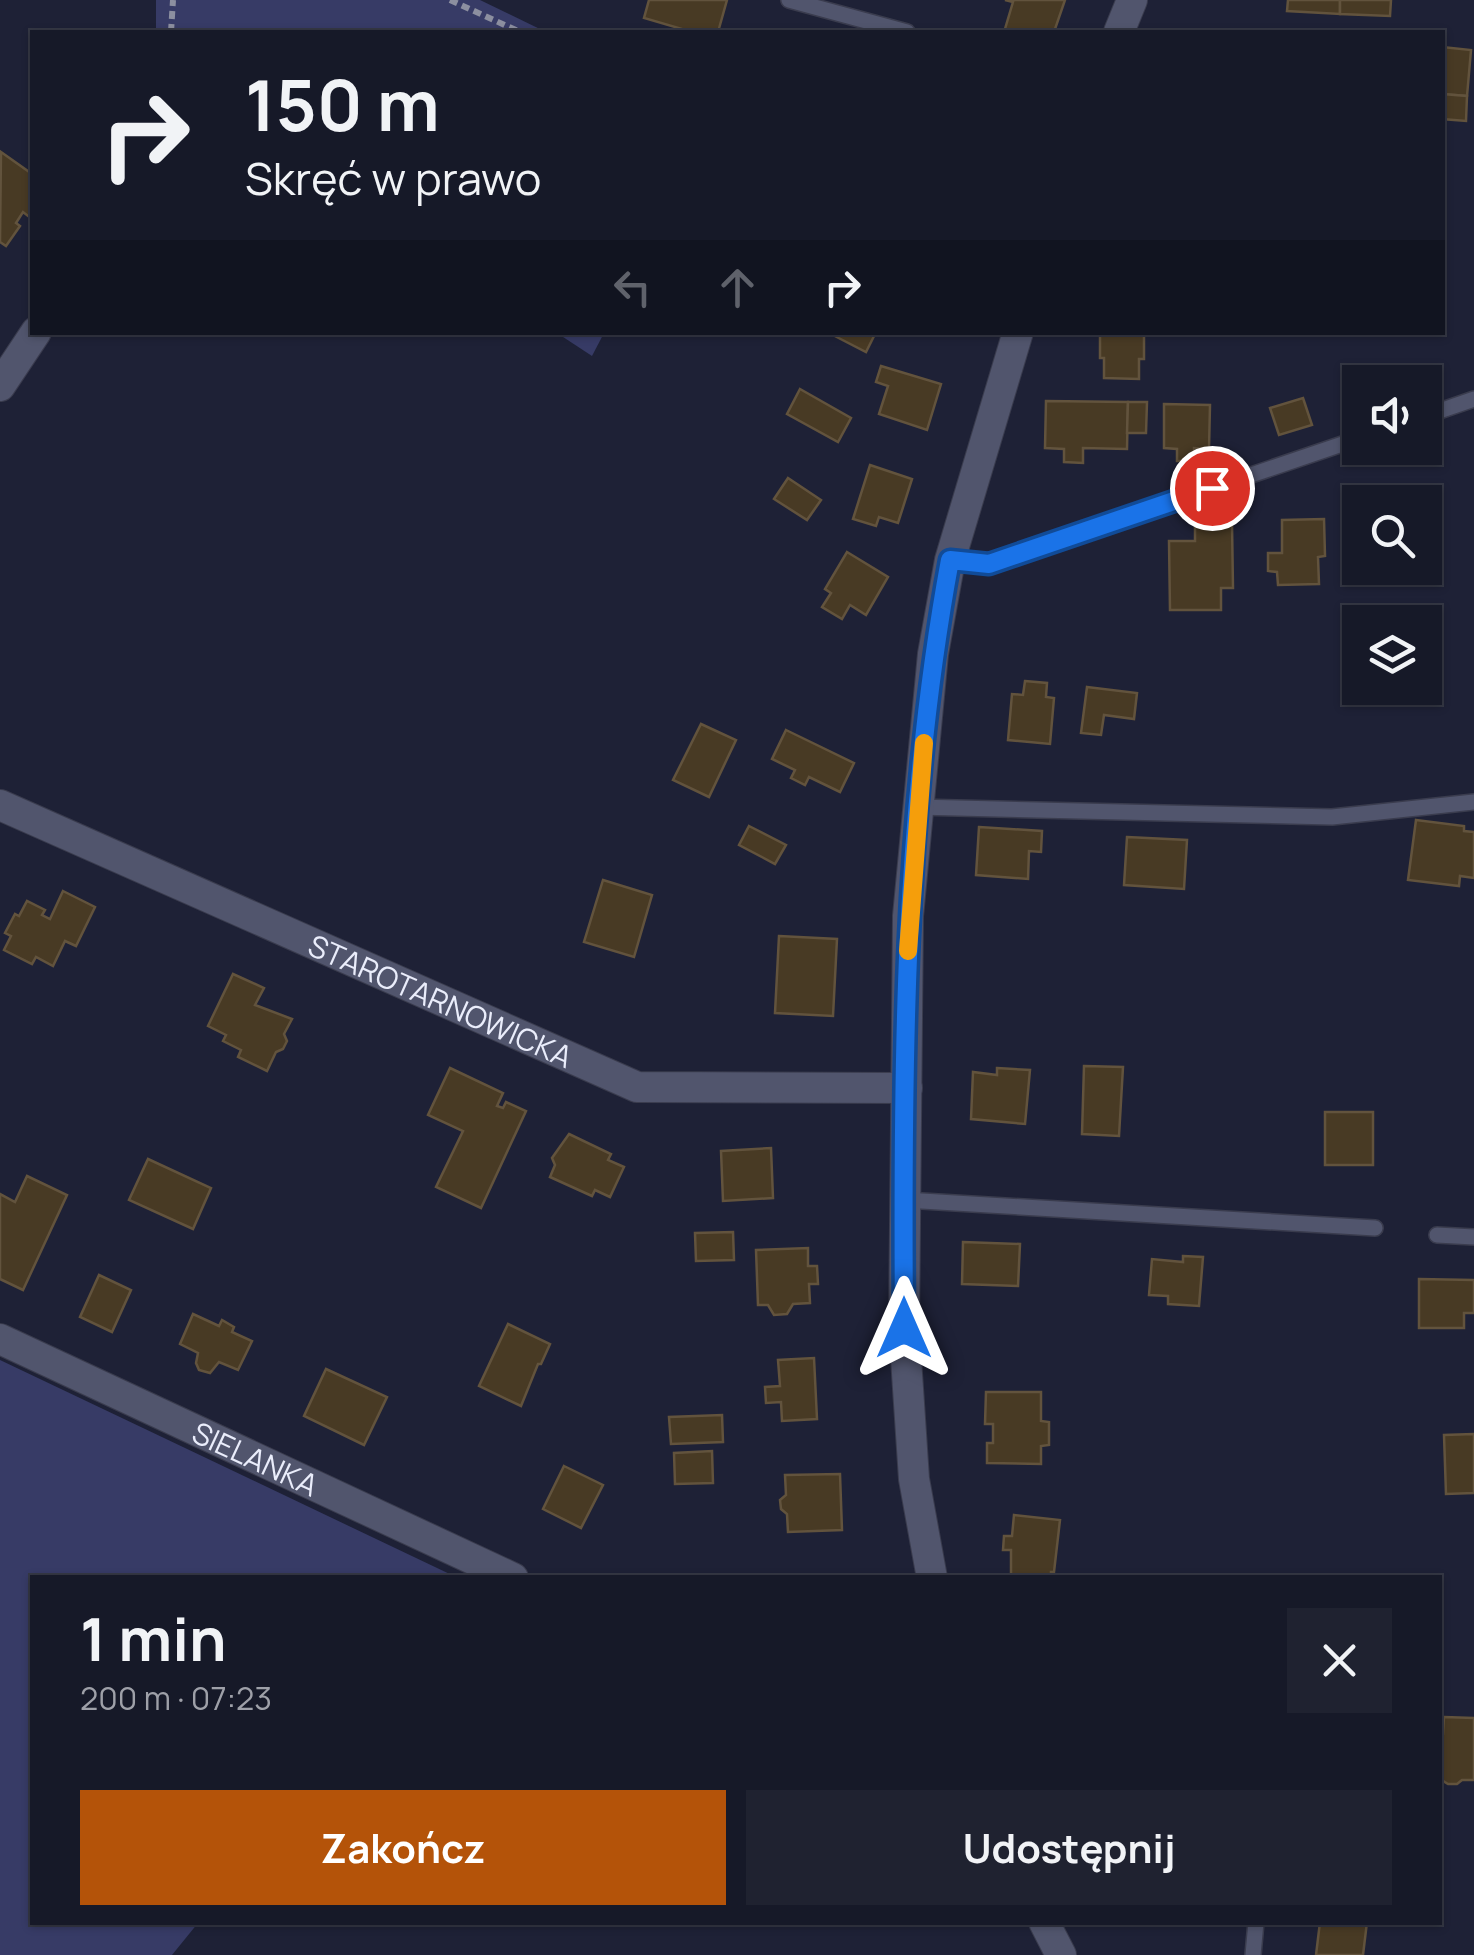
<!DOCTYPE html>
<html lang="pl">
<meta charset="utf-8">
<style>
body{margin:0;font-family:Manrope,sans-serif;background:#1f2230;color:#f1f3f6;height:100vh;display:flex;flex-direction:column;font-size:38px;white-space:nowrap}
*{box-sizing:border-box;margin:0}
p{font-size:32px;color:#9ea0a8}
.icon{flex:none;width:55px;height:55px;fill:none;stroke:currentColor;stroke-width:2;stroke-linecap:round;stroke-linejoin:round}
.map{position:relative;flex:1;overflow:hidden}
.panel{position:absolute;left:30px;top:1575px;width:1412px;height:350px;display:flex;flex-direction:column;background:#161928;border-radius:0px;box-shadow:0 2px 8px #0004,0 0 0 2px #353845}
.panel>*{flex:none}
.top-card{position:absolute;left:30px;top:30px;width:1415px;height:305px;border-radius:0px;box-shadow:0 2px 8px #0004,0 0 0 2px #353845;background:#161928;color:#f1f3f6;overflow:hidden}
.controls{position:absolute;left:1342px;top:365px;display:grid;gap:20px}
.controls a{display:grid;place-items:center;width:100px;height:100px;border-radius:0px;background:#161928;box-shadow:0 2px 8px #0004,0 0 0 2px #353845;font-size:50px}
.pin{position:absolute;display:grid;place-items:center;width:85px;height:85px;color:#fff;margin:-42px;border:5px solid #fff;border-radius:50%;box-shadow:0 2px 10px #0007}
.me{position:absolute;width:110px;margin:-55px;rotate:0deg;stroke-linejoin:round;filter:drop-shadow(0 0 8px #0008)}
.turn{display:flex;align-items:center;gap:35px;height:210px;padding:0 50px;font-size:45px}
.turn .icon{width:130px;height:130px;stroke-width:2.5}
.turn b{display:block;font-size:70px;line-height:85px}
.lanes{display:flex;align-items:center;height:95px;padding:0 50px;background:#0003;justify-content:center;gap:50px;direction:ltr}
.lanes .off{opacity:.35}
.round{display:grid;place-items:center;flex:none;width:105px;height:105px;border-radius:0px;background:#1f2230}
.summary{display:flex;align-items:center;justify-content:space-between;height:170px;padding:0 50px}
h1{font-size:60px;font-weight:700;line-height:75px}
.button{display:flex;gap:20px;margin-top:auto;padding:20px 50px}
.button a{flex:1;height:115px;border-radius:0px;background:#b45309;color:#fff;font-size:40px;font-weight:700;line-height:115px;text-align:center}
.button a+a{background:#1f2230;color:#f1f3f6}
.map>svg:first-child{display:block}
.green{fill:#373b66}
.building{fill:#483a24;stroke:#62533d;stroke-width:2.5}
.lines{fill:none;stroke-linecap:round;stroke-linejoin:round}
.service-casing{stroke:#3a3c4e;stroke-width:18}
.minor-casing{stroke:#3a3c4e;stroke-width:32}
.path{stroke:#8c8fa0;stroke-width:6;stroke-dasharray:8 5;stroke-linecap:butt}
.service{stroke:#51556d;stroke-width:15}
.minor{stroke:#51556d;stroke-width:30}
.route-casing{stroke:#114b97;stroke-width:25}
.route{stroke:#1a73e8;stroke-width:18}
.slow{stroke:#f59e0b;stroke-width:18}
.labels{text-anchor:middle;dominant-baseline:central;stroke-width:8;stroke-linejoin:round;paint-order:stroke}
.street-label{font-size:30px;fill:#eaedfb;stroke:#15182c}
</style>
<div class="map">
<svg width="1474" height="1955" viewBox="0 0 1474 1955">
<rect width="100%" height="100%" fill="#1e2136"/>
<g class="green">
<path d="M156 0H480L546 32H156Z"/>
<path d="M557 333H604L592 356Z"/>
<path d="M0 1360 456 1577 32 1578V1922L198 1923 172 1955H0Z"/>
</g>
<g class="building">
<path d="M649 0H727L718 32H692L644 18Z"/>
<path d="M1005 0H1065L1054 32H1015L1005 29 1013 2Z"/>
<path d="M1288 0H1340V14L1287 11Z"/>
<path d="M1340 0H1391L1390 16 1340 14Z"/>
<path d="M1442 47 1471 50 1467 96 1442 94Z"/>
<path d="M1442 94 1467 96 1466 121 1442 119Z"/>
<path d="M1 152 32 174V219L23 212 16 223 20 226 6 246 0 242Z"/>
<path d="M827 332H876L866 352Z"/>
<path d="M1100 332H1144V359H1139V379L1104 378V358H1100Z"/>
<path d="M881 366 941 384 927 430 879 414 888 386 876 382Z"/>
<path d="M800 389 851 418 838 442 787 414Z"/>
<path d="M1303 398 1312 425 1279 435 1270 408Z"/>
<path d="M1046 401 1128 402 1127 449 1083 448V463L1064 462V449L1045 448Z"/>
<path d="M1128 402H1147L1146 433H1127Z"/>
<path d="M1164 404 1210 405 1209 449 1194 448V461H1177V449L1164 448Z"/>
<path d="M870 465 912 479 898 523 879 517 876 526 853 519Z"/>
<path d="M788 478 821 500 807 520 774 499Z"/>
<path d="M1324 519 1325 556 1318 557 1319 584 1278 585 1277 572 1268 571V553H1282V520Z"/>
<path d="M1195 524H1232L1233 588H1221V610H1170L1169 541H1195Z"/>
<path d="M847 552 888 577 866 615 850 605 842 619 822 607 831 593 825 589Z"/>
<path d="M1025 681 1047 683 1046 697 1054 698 1050 744 1008 740 1012 694 1023 695Z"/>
<path d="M1087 687 1137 693 1134 719 1104 715 1101 735 1081 733Z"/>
<path d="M701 724 736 740 709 797 673 780Z"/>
<path d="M786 730 854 763 840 792 809 777 805 785 791 778 795 770 772 759Z"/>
<path d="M1416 820 1464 826V831L1474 832V878L1460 876 1459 886 1408 880Z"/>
<path d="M749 826 786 845 775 864 739 845Z"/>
<path d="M979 827 1042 831 1041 852 1029 851 1028 879 976 875Z"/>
<path d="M1127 837 1187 840 1184 889 1124 885Z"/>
<path d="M603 880 652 895 634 957 584 942Z"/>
<path d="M63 891 95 907 76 946 65 941 53 966 36 957 32 964 4 950 11 936 5 933 15 914 19 916 27 901 45 910 42 915 50 919Z"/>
<path d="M779 936 837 939 833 1016 775 1013Z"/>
<path d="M233 974 264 988 255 1005 292 1019 284 1034 287 1041 283 1049 276 1052 267 1071 238 1057 241 1050 223 1041 226 1035 208 1026Z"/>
<path d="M1084 1066 1123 1067 1119 1136 1082 1134Z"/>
<path d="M450 1068 503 1093 497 1106 503 1108 506 1102 526 1111 481 1208 436 1187 463 1131 428 1115Z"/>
<path d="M997 1068 1030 1070 1025 1124 971 1119 973 1072 997 1075Z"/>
<rect x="1325" y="1112" width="48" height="53"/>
<path d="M569 1134 611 1154 608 1160 624 1167 610 1197 595 1190 592 1196 550 1177 555 1165 552 1158Z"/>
<path d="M771 1148 773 1198 723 1201 721 1151Z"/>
<path d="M148 1159 211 1188 193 1229 129 1200Z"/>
<path d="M27 1176 67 1195 23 1290 0 1279V1194L15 1202Z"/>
<path d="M733 1232 734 1260 696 1261 695 1233Z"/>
<path d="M963 1242 1020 1244 1018 1286 962 1284Z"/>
<path d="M808 1248V1266H817L818 1284H809L810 1303 793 1304 787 1314 774 1315 768 1305H758L756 1250Z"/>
<path d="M1183 1256 1203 1257 1199 1306 1168 1304V1296L1149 1295 1152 1259 1183 1262Z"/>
<path d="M99 1275 131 1290 112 1332 80 1317Z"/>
<path d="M1419 1279 1474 1280V1313H1464V1328H1419Z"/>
<path d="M193 1314 219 1326 222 1320 234 1327 232 1332 252 1341 238 1370 219 1362 210 1373 199 1370 196 1363 198 1353 180 1344Z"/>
<path d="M508 1324 550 1344 541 1364H538L521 1406 479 1386Z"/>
<path d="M814 1358 817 1419 782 1421 781 1402 766 1403 765 1387 780 1386 778 1360Z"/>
<path d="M326 1369 387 1397 364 1445 304 1416Z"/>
<path d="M986 1392H1041V1421L1049 1422V1445L1041 1446V1464L987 1463V1443H993V1424H985Z"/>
<path d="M722 1415 723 1442 671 1444 669 1417Z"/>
<path d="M1474 1434V1493L1446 1494 1444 1435Z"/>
<path d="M712 1451 713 1483 675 1484 674 1453Z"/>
<path d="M564 1466 603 1485 581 1528 543 1509Z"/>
<path d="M840 1474 842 1530 788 1532 787 1514 781 1509 780 1500 786 1495 785 1475Z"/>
<path d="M1014 1515 1060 1520 1054 1572H1051V1578H1011V1550H1003L1004 1536H1012Z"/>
<path d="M1444 1717 1474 1718V1780H1462L1457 1784H1448L1440 1779V1734H1443Z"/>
<path d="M1320 1922H1367L1363 1955H1316Z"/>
</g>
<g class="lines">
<g class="service-casing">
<g id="service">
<path d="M789 0 907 32"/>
<path d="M1425 416 1474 399"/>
<path d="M950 560 989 564 1360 438"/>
<path d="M917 807 1332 817 1474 802"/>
<path d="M905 1200 1375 1228"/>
<path d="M1437 1235 1474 1237"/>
<path d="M1253 1955 1256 1922"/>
</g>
</g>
<g class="minor-casing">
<g id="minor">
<path d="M1119 32 1132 0"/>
<path d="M0 386 36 332"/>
<path id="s1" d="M0 805 637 1087 907 1088"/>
<path id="s2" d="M0 1339 513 1578"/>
<path d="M932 1578 914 1479 904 1328 908 916 933 654 950 560 1018 332"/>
<path d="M1044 1922 1061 1955"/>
</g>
</g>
<g class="path">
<path d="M450 0 520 32"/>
<path d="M171 32 173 0"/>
</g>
<use href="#service" class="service"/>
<use href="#minor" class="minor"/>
</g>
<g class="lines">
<g class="route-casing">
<path id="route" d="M904 1328C902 1072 903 814 950 560L989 564 1212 488"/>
</g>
<use href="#route" class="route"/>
<path class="slow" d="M908 951 924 743"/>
</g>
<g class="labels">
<g class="street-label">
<text stroke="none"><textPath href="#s1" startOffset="482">STAROTARNOWICKA</textPath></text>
<text stroke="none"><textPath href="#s2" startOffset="282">SIELANKA</textPath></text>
</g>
</g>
</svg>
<div class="controls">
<a><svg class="icon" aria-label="sound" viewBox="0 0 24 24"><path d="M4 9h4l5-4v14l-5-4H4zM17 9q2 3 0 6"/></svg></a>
<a><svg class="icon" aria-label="search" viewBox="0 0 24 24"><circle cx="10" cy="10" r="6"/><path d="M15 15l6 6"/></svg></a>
<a><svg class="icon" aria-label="layers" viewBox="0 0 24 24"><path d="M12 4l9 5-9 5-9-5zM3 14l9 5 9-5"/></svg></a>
</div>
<div class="pin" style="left:1212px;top:488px;background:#d93025"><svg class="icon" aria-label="arrive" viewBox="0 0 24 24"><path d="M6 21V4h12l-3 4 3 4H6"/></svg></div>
<svg class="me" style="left:904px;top:1328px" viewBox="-20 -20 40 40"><path d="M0-17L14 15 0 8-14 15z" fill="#1a73e8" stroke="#fff" stroke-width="4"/></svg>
<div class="top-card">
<div class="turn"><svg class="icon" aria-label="right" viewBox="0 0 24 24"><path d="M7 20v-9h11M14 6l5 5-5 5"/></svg><div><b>150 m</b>Skręć w prawo</div></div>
<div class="lanes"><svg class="icon off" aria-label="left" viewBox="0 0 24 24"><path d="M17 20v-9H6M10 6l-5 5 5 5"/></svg><svg class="icon off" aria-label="ahead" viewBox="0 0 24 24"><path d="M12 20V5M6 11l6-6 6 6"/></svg><svg class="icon" aria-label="right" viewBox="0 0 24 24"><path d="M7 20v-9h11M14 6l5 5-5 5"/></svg></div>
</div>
<section class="panel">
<div class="summary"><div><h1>1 min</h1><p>200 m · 07:23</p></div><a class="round"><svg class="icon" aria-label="close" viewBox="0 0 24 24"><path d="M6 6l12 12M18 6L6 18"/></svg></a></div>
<div class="button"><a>Zakończ</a><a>Udostępnij</a></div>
</section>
</div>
